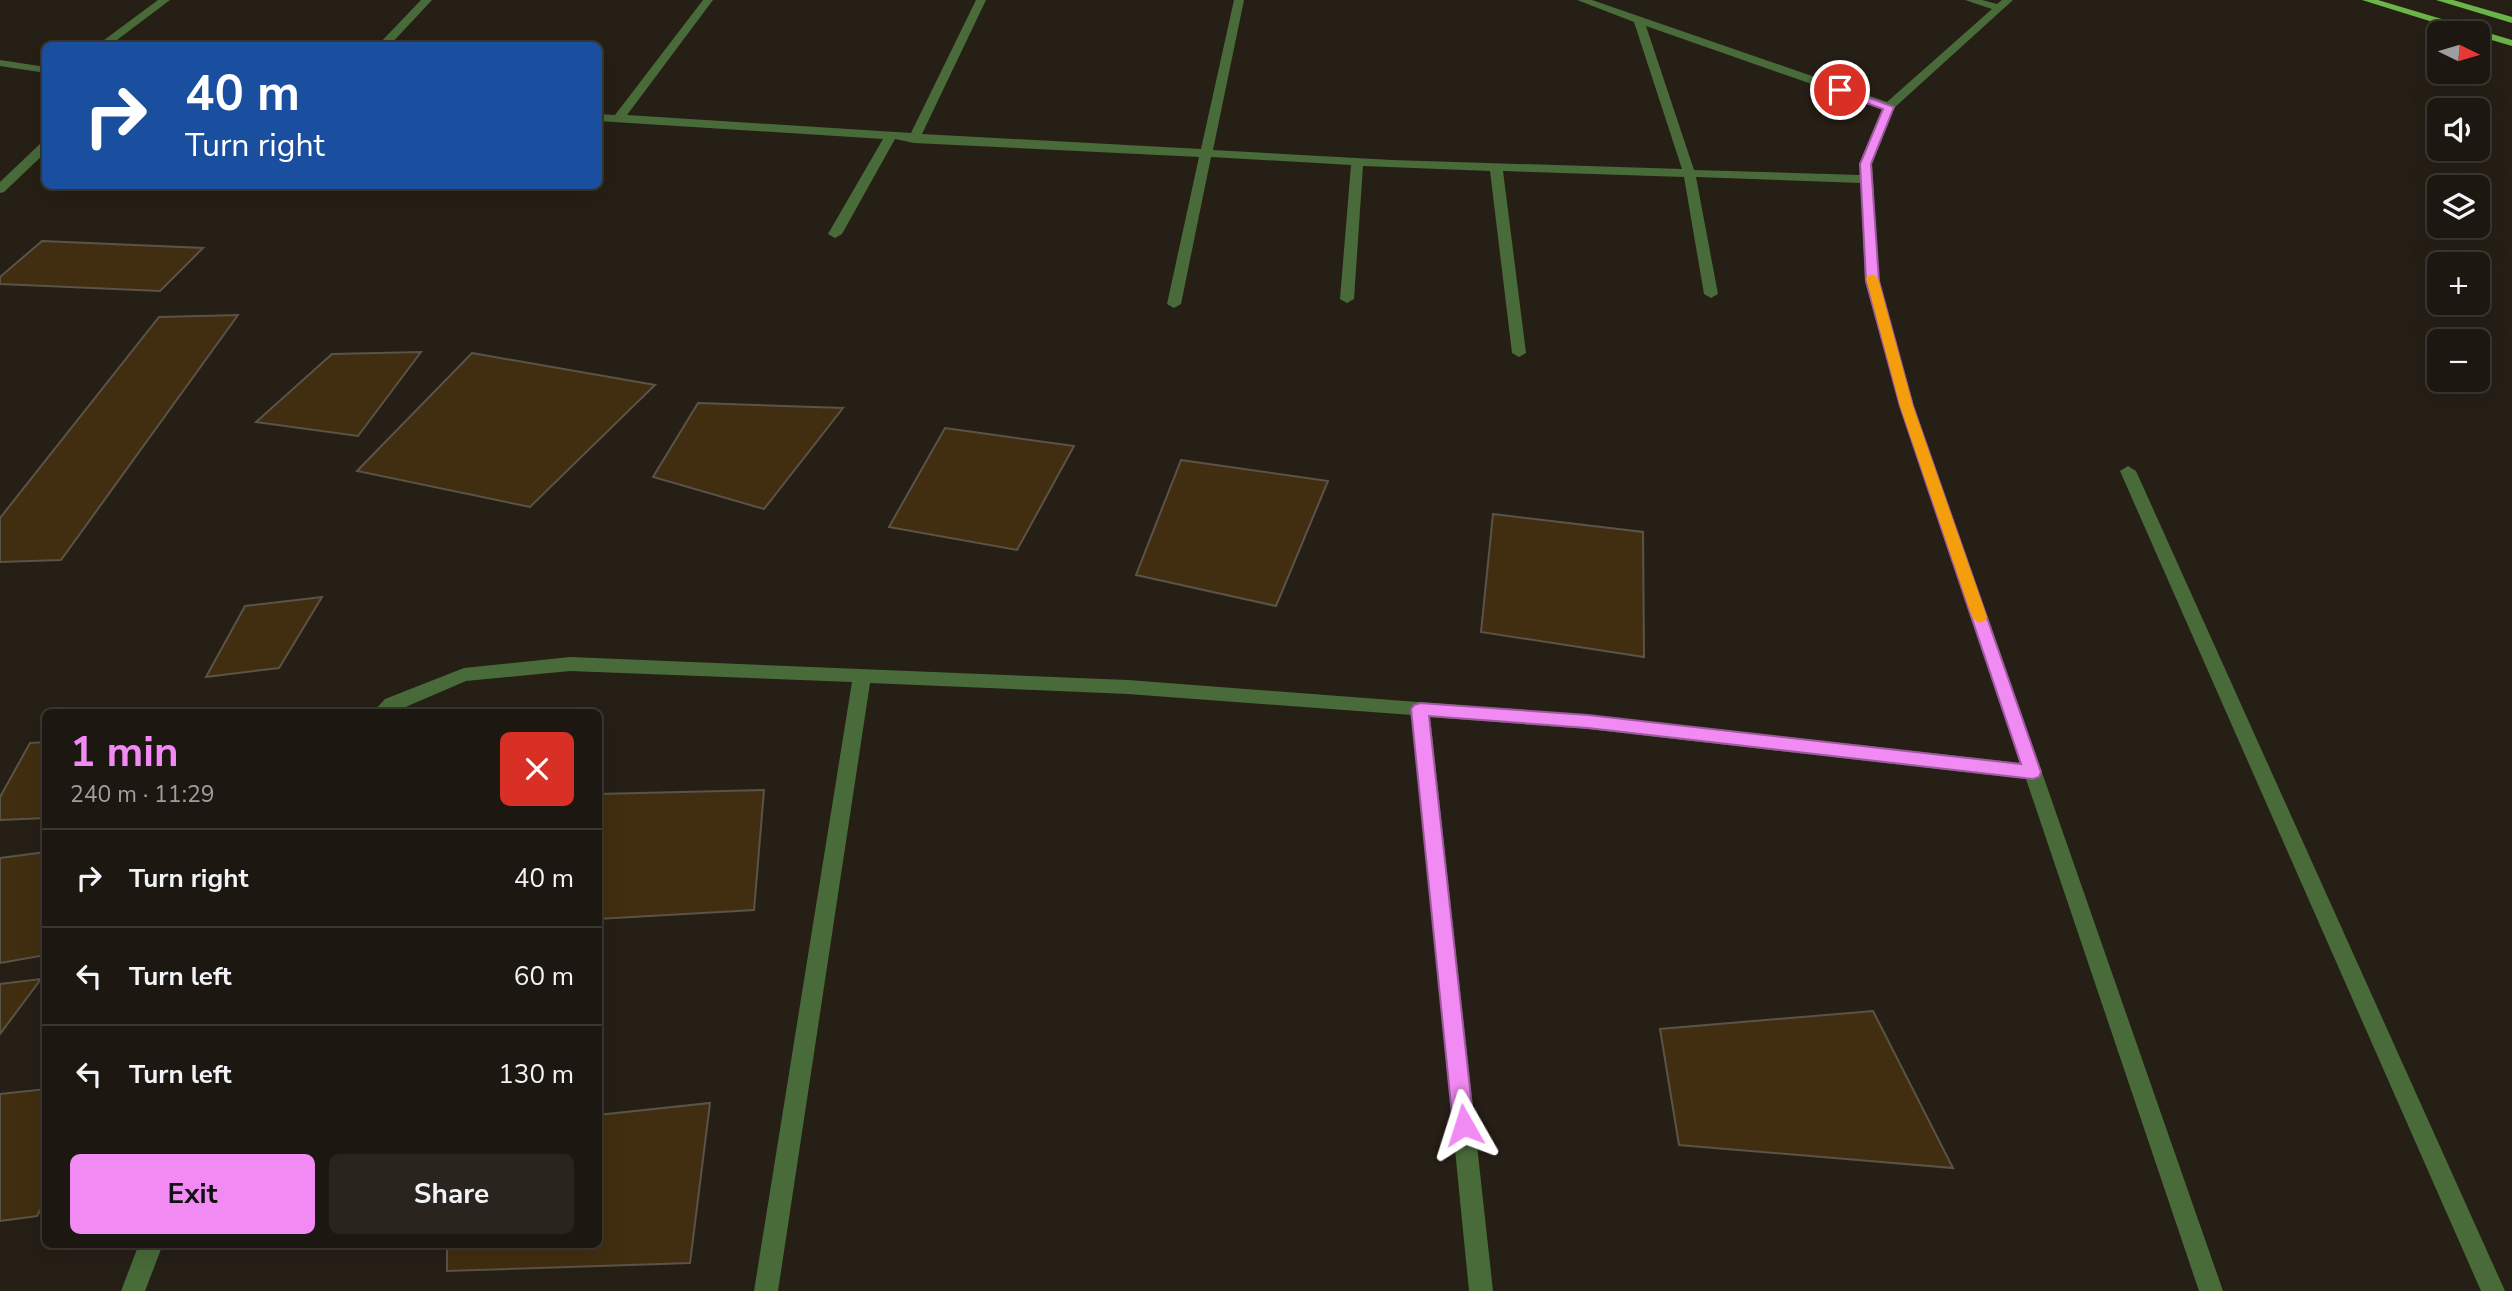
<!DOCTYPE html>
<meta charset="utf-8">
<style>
body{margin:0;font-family:"Nunito Sans",sans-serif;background:#29241e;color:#f1f3f6;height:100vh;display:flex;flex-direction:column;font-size:26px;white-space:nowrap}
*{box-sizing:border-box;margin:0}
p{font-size:23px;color:#a09f9f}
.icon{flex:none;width:38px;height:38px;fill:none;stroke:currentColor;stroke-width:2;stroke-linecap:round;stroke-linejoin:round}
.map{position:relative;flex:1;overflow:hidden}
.panel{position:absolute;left:42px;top:709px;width:560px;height:539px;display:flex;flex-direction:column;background:#1c1710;border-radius:10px;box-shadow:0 7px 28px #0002,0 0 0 2px #3a3630}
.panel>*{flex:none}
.top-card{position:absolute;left:42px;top:42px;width:560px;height:147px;border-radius:10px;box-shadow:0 7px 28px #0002,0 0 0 2px #3a3630;background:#1a4fa0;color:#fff;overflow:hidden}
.needle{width:46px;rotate:95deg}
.buttons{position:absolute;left:2427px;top:21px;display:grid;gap:14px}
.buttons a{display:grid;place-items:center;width:63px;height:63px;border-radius:10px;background:#1c1710;box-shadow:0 7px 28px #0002,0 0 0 2px #3a3630;font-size:35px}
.pin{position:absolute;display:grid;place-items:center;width:60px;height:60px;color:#fff;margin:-30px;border:4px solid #fff;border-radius:50%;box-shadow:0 2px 7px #0007}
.me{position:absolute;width:77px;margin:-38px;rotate:354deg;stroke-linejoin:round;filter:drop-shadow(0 0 5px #0008)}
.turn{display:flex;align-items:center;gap:24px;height:147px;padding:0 28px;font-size:32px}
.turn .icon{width:91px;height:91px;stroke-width:2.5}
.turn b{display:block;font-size:49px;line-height:60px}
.round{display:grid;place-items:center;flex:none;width:74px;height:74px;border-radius:10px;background:#29241e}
.headline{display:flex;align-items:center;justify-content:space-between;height:119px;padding:0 28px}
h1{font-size:42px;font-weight:700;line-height:52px;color:#f28af3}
.action{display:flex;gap:14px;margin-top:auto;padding:14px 28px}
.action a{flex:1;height:80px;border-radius:10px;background:#f28af3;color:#111;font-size:28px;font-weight:700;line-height:80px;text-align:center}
.action a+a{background:#29241e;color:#f1f3f6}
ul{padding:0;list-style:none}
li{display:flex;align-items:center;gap:21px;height:98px;padding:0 28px;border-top:2px solid #3a3630}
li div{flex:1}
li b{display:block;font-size:26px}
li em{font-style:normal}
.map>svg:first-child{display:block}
.building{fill:#412e10;stroke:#5b5348;stroke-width:2}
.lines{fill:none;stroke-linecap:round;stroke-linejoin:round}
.minor{fill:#486b39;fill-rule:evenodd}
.major{fill:#6cb549;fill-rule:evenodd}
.route{fill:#f28af3;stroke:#9d5a9e;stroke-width:2}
.slow{fill:#f59e0b}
</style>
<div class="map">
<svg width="2512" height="1291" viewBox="0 0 2512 1291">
<rect width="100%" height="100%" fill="#261f16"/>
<g class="building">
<path d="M42 241 203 248 160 291 0 284V277Z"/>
<path d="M238 315 61 560 0 562V518L159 317Z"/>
<path d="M421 352 358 436 256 422 332 354Z"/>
<path d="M472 353 655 385 530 507 357 471Z"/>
<path d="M698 403 843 408 764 509 653 477Z"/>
<path d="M945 428 1074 446 1017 550 889 527Z"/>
<path d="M1181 460 1328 481 1276 606 1136 575Z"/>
<path d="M1493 514 1643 532 1644 657 1481 632Z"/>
<path d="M322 597 279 668 206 677 245 606Z"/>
<path d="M46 742V818L0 820V797L30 743Z"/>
<path d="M764 790 754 910 598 919V794Z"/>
<path d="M46 852V955L0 963V858Z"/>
<path d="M41 979 0 1034V984Z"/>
<path d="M1873 1011 1953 1168 1679 1145 1660 1029Z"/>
<path d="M46 1089V1200L37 1216 0 1221V1094Z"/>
<path d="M710 1103 690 1263 447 1271V1244H598V1115Z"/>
</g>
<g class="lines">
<g class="minor">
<path d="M158 0H170L109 46H96Z"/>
<path d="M421 0H432L389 46H377Z"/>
<path d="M703 0H713L627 115 911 133 976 0H986L922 134 1201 149 1234 0H1244L1213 150 1392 160 1682 169 1634 22 1577 0H1592L1887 102 1992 9 1965 0H1982L1997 4 2002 0H2013L1894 108 1872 164 1879 281 1914 406 2223 1291H2199L2026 779 1588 729 1430 717 1493 1291H1469L1412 715 1128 694 870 683 778 1291H754L852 682 570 671 466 681 394 712H373L385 699 464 668 570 657 1128 680 1588 715 2020 763 1900 406 1865 281 1861 183 1696 177 1718 294 1711 298 1704 294 1684 177 1503 171 1526 353 1519 357 1512 353 1490 171 1363 166 1354 299 1347 303 1340 299 1351 165 1211 157 1181 304 1174 308 1167 304 1199 157 914 143 895 139 842 234 835 238 828 234 883 139 598 121V114L615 115ZM1646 26 1883 109 1860 164V175L1694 170Z"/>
<path d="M0 60 46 67V73L0 66Z"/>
<path d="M42 142H46V152L4 192 0 193V182Z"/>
<path d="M2128 466 2136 471 2505 1291H2481L2120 471Z"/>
<path d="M139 1244H163L145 1291H121Z"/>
</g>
<g class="major">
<path d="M2362 0H2378L2512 40V46L2478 36V33H2468Z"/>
<path d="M2436 0H2453L2512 17V23Z"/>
</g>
</g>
<path class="route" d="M1836 88H1843L1894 107 1871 164 1879 281 1913 406 2041 772 2039 777 2033 779 1588 728 1429 716 1474 1125 1471 1132 1464 1135 1456 1132 1453 1125 1411 709 1414 705 1420 703 1588 715 2021 764 1900 406 1866 281 1860 164 1883 109 1836 92Z"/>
<path class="slow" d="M1872 274 1878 278 1913 406 1987 617 1985 621 1979 623 1972 617 1900 406 1866 278Z"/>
</svg>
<div class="buttons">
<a><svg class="needle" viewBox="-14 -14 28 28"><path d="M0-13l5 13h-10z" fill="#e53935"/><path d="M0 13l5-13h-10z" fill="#a09f9f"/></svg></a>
<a><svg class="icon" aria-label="sound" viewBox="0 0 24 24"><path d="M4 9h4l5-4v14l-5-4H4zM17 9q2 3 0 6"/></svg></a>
<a><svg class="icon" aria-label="layers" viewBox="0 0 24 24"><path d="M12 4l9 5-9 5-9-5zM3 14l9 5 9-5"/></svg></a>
<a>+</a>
<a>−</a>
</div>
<div class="pin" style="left:1840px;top:90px;background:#d93025"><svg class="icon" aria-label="arrive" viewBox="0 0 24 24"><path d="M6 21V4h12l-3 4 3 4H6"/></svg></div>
<svg class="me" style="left:1464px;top:1125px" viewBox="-20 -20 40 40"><path d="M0-17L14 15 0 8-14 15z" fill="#f28af3" stroke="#fff" stroke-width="4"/></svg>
<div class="top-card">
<div class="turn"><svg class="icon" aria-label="right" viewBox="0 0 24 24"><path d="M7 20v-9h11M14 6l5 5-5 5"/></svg><div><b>40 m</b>Turn right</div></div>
</div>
<section class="panel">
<div class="headline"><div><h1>1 min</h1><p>240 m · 11:29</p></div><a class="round" style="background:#d93025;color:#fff"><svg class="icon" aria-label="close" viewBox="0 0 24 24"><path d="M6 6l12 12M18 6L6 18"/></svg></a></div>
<ul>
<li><svg class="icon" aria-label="right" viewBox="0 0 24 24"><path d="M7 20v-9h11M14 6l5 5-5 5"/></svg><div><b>Turn right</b></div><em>40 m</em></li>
<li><svg class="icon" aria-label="left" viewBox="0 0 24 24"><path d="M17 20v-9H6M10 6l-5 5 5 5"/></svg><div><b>Turn left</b></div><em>60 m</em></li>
<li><svg class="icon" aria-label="left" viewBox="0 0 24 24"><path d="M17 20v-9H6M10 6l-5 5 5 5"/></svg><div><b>Turn left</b></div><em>130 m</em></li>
</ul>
<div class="action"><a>Exit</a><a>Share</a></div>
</section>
</div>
